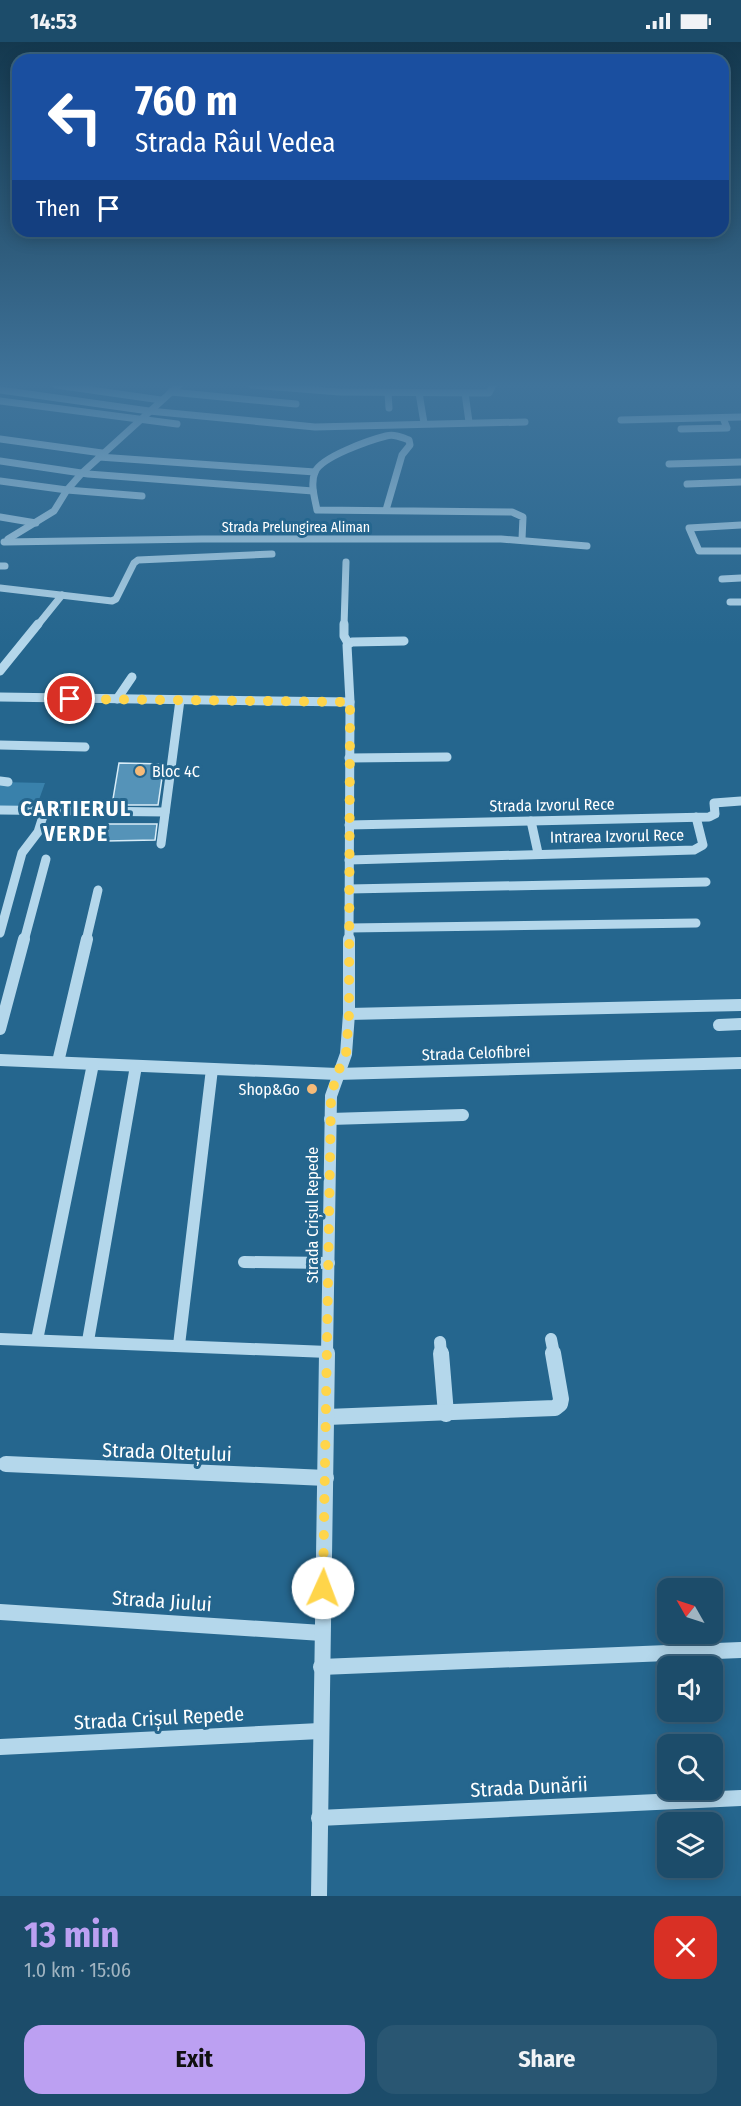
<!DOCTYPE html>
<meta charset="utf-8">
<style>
body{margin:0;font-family:"Fira Sans Condensed",sans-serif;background:#295672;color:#f1f3f6;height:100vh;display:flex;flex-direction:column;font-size:22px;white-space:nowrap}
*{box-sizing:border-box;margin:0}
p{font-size:20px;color:#a0b4c1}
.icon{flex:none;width:33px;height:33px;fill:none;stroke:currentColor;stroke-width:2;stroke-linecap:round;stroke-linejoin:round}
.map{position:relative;height:1854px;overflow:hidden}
.drawer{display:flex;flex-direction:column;background:#1c4c6a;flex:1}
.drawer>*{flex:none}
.guide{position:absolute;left:12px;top:12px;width:717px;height:183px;border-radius:18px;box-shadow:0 3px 15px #0003,0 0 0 2px #3a637e;background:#1a4fa0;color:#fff;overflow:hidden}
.needle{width:39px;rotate:309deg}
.tools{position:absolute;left:657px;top:1536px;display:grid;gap:12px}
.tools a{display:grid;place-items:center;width:66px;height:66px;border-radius:12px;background:#1c4c6a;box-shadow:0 3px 15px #0003,0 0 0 2px #3a637e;font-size:30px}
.pin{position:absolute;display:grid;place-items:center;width:51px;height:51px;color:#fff;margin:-26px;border:3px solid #fff;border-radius:50%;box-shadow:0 2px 6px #0007}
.me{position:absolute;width:66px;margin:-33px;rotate:2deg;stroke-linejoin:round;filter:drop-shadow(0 0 4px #0008)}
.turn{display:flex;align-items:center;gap:21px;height:126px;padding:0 24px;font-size:27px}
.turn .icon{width:78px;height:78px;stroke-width:2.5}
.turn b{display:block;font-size:42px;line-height:51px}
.then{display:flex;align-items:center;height:57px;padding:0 24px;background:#0003;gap:12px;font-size:22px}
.round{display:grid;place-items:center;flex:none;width:63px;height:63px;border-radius:18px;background:#295672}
.headline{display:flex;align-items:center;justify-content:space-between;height:102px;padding:0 24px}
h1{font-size:36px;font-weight:700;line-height:45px;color:#bca0f2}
.primary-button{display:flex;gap:12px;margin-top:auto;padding:12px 24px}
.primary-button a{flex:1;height:69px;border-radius:18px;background:#bca0f2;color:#111;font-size:24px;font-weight:700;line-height:69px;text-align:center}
.primary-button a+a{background:#295672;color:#f1f3f6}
.status{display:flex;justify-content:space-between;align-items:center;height:42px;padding:0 30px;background:#1c4c6a;direction:ltr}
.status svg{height:16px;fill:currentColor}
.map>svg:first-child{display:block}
.green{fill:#3981ab}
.building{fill:#5593b8;stroke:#d9edf8;stroke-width:1.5}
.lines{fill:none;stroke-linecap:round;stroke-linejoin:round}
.minor-far3{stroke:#b4d7eb;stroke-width:7}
.minor-far2{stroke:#b4d7eb;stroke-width:9}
.minor-far1{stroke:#b4d7eb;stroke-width:12}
.minor{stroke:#b4d7eb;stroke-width:16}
.route{stroke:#ffd54a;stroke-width:10;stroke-dasharray:0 18}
.poi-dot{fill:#f5ba78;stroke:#25668e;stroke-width:2}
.labels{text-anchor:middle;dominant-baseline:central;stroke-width:6;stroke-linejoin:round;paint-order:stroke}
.far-street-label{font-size:14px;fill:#fff;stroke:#25668e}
.poi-label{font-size:16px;fill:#fff;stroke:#25668e;text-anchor:start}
.street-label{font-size:16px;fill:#fff;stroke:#25668e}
.near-street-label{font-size:20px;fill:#fff;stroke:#25668e}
.district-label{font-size:22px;font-weight:bold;letter-spacing:1.5px;fill:#fff;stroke:#25668e}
</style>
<div class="status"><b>14:53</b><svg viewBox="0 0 49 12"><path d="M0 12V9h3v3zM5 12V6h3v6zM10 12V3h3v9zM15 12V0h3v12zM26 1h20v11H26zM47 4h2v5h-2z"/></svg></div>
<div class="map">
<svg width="741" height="1854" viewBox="0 0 741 1854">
<rect width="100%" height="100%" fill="#25668e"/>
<path class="green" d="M0 740 45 741 36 766 0 765Z"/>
<g class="building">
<path d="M119 721 164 722 158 763H112Z"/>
<path d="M109 782H157L155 798 106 799Z"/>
</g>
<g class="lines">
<g class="minor-far3">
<path d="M56 343 161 358"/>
<path d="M252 343 340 350 489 351 493 343"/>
<path d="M0 348 149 369 315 385 525 380"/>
<path d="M171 350 296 362"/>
<path d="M388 351 389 366"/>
<path d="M419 351 424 381"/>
<path d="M465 351 469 380"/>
<path d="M0 359 177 382"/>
<path d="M621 378 741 375"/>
<path d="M681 387 727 386 723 376"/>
<path d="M0 397 102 411"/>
<path d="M99 415 315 430"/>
<path d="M0 419 88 432 313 449"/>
<path d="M669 422 741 420"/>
<path d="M0 439 67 448 142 454"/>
<path d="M687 442 741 440"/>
<path d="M386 468 402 413 410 403 409 398C401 395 394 392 386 394 370 398 321 415 315 430 310 442 315 457 317 468L512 470 523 475 522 497"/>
<path d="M0 475 36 481"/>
<path d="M741 483 689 486 699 509H741"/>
<path d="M8 497 54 469 67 448 82 431 179 343"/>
<path d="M4 500 202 497H501L587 504"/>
<path d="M0 524H5"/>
<path d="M722 537 741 536"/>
<path d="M0 546 112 559 116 557 134 521 138 518 272 512"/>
<path d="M730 560H741"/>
<path d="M37 584 62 553"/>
<path d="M344 584 346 520"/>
</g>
<g class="minor-far2">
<path d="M344 582V594L348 601"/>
<path d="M0 629 38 582"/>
<path d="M0 655 350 660"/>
<path d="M117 657 132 635"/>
<path d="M0 703 85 705"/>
<path d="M349 716 447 715"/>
<path d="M0 739 8 740"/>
<path d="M0 768 165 770"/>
<path d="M531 779 538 811"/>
<path d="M349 783 709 775 715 772 714 761 741 759"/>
<path d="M161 802 180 658"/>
<path d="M349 818 694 808 703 803 696 775"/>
<path d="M349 847 706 840"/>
<path d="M349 886 696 881"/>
<path d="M0 891 22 811 38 790 45 768"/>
<path d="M24 899 46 817"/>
<path d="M86 899 98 848"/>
<path d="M349 899 350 660 347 603 352 600 404 599"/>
</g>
<g class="minor-far1">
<path d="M349 972 741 963"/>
<path d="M719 983 741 982"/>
<path d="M0 987 24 897"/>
<path d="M0 1018 337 1032 741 1021"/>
<path d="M58 1020 87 897"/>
<path d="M330 1077 463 1073"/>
<path d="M244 1220 329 1221"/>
<path d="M0 1297 328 1310"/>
<path d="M551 1297 554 1312"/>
<path d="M37 1298 93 1022"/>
<path d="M88 1299 136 1024"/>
<path d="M440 1300 441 1312"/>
<path d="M179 1303 212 1027"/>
<path d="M327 1312 331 1054 346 1012 349 972V897"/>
</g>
<g class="minor">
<path d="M441 1311 446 1372"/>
<path d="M327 1375 555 1366 560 1362 561 1357 553 1311"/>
<path d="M6 1422 326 1436"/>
<path d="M0 1570 322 1591"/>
<path d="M321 1625 741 1608"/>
<path d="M0 1705 320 1689"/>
<path d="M319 1776 741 1756"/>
<path d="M319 1854 327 1311"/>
</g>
</g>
<linearGradient id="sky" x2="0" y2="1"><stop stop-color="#14384e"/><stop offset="0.57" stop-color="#40749b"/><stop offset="1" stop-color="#40749b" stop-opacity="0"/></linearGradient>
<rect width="741" height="603" fill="url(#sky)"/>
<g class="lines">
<path class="route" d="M70 657 350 660 349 972 346 1012 337 1032 331 1054 323 1546"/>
</g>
<g class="poi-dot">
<circle cx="140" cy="729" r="6"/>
<circle cx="312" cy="1047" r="6"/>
</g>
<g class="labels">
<g class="far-street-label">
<text x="296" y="485">Strada Prelungirea Aliman</text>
</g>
<g class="poi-label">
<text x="152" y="729">Bloc 4C</text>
<text x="300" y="1047" text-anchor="end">Shop&amp;Go</text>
</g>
<g class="street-label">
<text transform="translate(552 763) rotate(-1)">Strada Izvorul Rece</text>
<text transform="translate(617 794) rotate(-1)">Intrarea Izvorul Rece</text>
<text transform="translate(476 1011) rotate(-2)">Strada Celofibrei</text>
<text transform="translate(312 1173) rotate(-90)">Strada Crișul Repede</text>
</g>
<g class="near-street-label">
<text transform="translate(167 1410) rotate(2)">Strada Oltețului</text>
<text transform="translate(162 1559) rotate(4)">Strada Jiului</text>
<text transform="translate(159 1676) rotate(-3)">Strada Crișul Repede</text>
<text transform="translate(529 1745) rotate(-3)">Strada Dunării</text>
</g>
<g class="district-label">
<text x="76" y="766">CARTIERUL<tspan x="76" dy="25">VERDE</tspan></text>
</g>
</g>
</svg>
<div class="tools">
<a><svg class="needle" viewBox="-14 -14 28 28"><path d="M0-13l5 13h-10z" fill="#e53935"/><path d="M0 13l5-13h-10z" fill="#a0b4c1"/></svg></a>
<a><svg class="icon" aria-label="sound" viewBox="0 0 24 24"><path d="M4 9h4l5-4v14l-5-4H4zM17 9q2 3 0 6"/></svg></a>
<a><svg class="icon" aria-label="search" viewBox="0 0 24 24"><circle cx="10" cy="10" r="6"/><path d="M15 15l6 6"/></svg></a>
<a><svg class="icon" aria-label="layers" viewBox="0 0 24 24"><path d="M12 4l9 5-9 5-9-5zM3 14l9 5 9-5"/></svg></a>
</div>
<div class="pin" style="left:70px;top:657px;background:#d93025"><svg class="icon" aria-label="arrive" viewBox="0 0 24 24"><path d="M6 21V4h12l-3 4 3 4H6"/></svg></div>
<svg class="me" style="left:323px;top:1546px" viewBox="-20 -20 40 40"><circle r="19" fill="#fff"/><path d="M0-13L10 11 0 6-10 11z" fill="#ffd54a"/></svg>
<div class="guide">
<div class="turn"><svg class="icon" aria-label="left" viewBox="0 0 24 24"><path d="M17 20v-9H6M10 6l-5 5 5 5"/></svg><div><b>760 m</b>Strada Râul Vedea</div></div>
<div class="then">Then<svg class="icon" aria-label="arrive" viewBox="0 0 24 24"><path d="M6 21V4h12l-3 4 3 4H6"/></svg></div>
</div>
</div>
<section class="drawer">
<div class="headline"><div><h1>13 min</h1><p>1.0 km · 15:06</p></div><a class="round" style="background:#d93025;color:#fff"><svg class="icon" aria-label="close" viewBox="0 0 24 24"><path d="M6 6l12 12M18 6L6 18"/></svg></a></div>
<div class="primary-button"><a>Exit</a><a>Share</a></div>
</section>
